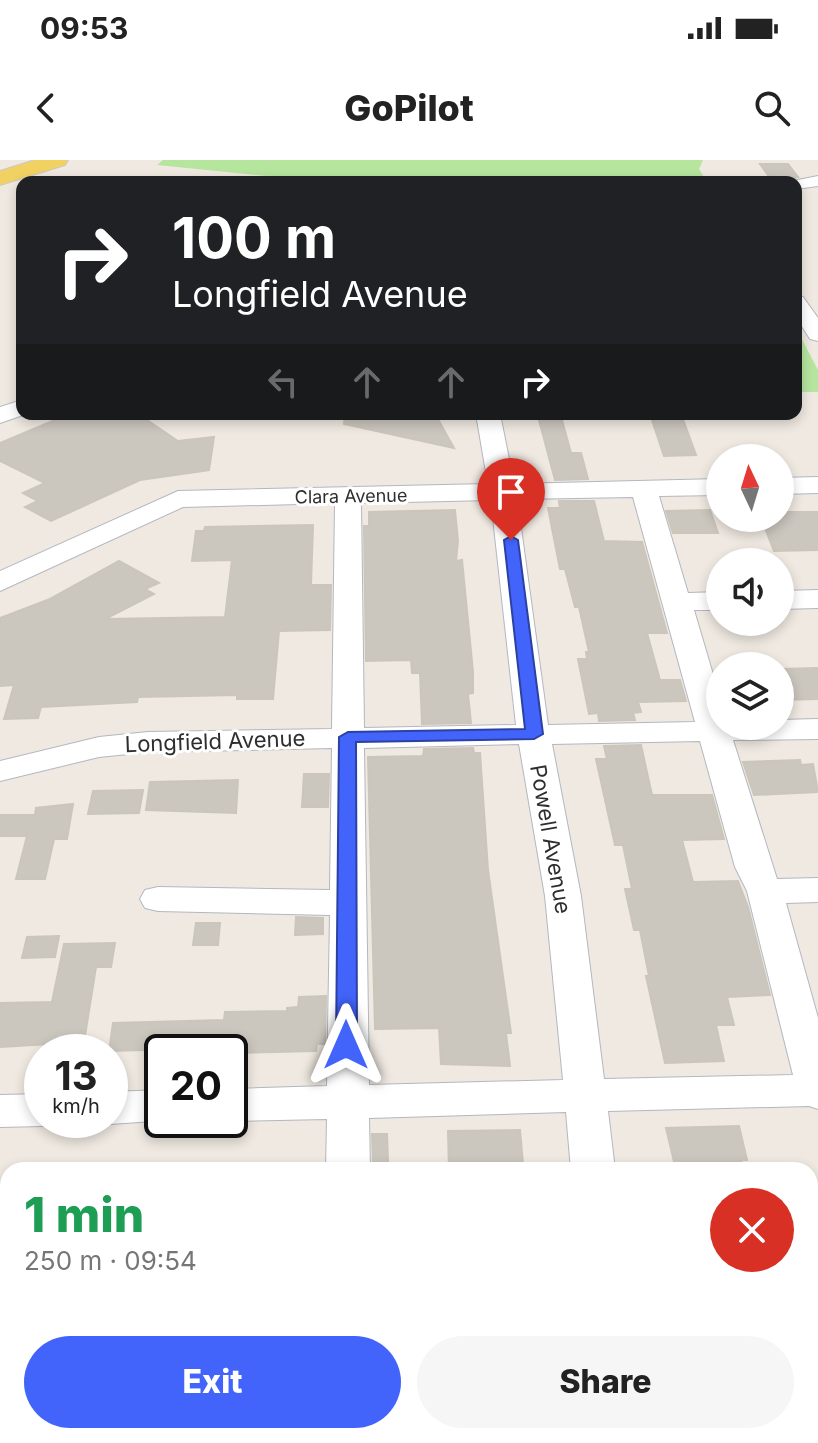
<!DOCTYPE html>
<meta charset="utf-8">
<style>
body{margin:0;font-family:Inter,sans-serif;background:#f6f6f6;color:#222;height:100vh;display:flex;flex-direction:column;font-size:30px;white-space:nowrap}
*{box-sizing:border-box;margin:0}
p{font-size:26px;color:#767676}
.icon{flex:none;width:44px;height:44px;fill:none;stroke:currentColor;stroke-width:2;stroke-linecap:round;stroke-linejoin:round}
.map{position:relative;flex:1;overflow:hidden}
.side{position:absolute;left:0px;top:1002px;width:818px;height:282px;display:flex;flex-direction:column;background:#fff;border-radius:24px 24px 0 0;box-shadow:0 4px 12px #0003}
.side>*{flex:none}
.top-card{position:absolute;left:16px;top:16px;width:786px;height:244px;border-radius:16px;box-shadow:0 4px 12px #0003;background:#202124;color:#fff;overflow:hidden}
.needle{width:52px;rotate:356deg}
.tools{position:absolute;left:706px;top:284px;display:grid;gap:16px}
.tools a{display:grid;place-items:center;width:88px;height:88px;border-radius:50%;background:#fff;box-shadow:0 4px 12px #0003;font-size:40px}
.speed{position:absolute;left:24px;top:874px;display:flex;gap:16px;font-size:40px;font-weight:700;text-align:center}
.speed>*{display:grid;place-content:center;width:104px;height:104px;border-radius:50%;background:#fff;box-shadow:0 4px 12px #0003;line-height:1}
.speed small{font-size:20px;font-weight:400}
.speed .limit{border:4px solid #111;border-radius:12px;background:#fff;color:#111}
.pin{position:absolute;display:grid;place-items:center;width:68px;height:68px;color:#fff;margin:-82px -34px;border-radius:50% 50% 50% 0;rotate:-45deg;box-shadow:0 0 8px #0007}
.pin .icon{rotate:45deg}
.me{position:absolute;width:88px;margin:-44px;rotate:0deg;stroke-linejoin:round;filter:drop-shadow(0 0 6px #0008)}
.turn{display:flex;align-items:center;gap:28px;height:168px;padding:0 24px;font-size:36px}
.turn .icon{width:104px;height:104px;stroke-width:2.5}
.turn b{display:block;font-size:56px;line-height:68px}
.lanes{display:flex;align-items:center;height:76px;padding:0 24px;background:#0003;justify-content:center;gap:40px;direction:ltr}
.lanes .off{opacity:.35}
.round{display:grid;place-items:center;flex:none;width:84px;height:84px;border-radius:42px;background:#f6f6f6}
.summary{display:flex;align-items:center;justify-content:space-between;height:136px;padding:0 24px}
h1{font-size:48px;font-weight:800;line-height:60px;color:#1e9e55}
.button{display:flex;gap:16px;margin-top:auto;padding:16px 24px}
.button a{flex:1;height:92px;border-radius:48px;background:#4264fb;color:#fff;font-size:32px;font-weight:800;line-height:92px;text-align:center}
.button a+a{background:#f6f6f6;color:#222}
.status{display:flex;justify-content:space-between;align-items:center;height:56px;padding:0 40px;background:#fff;direction:ltr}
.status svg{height:22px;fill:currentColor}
header{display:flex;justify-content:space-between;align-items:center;height:104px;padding:0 24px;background:#fff;font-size:36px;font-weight:800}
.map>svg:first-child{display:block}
.green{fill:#b6e59e}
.building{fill:#cbc7bf;stroke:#cbc5ba;stroke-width:2}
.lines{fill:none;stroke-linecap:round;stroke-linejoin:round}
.minor-casing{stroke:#b4b7c1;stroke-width:2}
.major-casing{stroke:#c9c9c9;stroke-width:2}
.minor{fill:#fff;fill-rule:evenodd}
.major{fill:#f2d163;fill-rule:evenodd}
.route{fill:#4264fb;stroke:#2b41a3;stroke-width:2}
.labels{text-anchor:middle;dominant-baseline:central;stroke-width:6;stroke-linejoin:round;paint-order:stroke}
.far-street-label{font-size:18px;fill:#2e2e2e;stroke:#fff}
.street-label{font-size:22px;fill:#2e2e2e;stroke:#fff}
</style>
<div class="status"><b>09:53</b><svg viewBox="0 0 49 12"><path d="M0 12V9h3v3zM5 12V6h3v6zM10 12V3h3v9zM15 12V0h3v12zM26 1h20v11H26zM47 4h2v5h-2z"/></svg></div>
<header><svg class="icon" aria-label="back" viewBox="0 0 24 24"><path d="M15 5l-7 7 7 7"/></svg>GoPilot<svg class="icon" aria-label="search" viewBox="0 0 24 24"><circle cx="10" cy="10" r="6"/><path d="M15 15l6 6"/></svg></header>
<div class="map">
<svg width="818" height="1283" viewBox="0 0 818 1283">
<rect width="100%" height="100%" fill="#efe9e1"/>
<g class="green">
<path d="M163 0H703L699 9 707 22H326L157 5Z"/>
<path d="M796 168 818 210V232H796Z"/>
</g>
<g class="building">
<path d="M760 4H788L798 17 773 22Z"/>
<path d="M69 254H138L178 281 214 277 209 310 140 320 51 361 25 347 38 341 23 333 45 323 0 301V283Z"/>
<path d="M345 254H435L454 288 344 264Z"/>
<path d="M650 254H681L696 295 664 296Z"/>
<path d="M539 260H562L571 293H581L588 319 555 320Z"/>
<path d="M559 341H594L604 381 642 382 667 473H647L660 520H680L686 541 638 542 641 552 633 553 635 560 599 561 598 553 589 554 578 499H587L586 492H589L579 447H575L565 409H560L548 348H560Z"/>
<path d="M455 350 458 381 456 401 462 400 473 512V533L468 534 471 563 422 564 420 513H412L411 500 366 501 364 366H369V352Z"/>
<path d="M710 350 718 373H673L666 351Z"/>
<path d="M780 352H818V390L774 391 761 358H780Z"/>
<path d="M313 365 311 425H331L330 470 279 471 273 539H237V535L138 537 137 542 41 547 38 558 4 559 14 525 0 526V458L50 439 119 401 159 423 145 429 154 434 105 459 225 457 232 400 192 401 196 371H204L205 367Z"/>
<path d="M818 508V539L780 540V509Z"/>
<path d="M641 585 652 635H712L724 679 682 680 693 722 738 721 748 747 770 835 727 837 734 865H716L724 901 665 903 646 816H649L640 770H634L625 729H632L623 685H615L596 599H607L604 586Z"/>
<path d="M473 588 474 593H480L488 710 511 873H506L510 906 441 904 439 868 375 869 368 597 423 596 424 589Z"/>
<path d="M800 600 801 605 813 604 818 632 754 635 743 602Z"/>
<path d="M304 614H329L328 647H302Z"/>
<path d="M238 620 236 653 146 650 150 622Z"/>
<path d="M143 630 139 653 88 654 93 631Z"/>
<path d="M73 644 67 679H54L45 719H16L27 676H0V655H35L36 648Z"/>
<path d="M296 757 323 758V774L295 775Z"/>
<path d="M196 763H220L218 785H193Z"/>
<path d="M59 776 55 797 22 798 27 777Z"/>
<path d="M115 783 111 807H96L84 882 0 887V843L52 842 64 784Z"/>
<path d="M326 836 325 884H317L316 891 230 893 222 892V888L109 891 113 863 224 860 225 852 287 851V848L298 847 299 837Z"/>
<path d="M739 966 747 1000H741L744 1010H676L666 968Z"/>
<path d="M520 970 523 1004H514V1010H449L448 971Z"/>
<path d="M372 974H387L388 1001 373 1002Z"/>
</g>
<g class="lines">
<g class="minor-casing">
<g id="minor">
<path d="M818 16V26L796 29V22H788Z"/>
<path d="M796 135 803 137 818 158V181L810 179 796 157Z"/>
<path d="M22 240V254H26L0 263V247Z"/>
<path d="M476 254H500L514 324 720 319V335L659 336 688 433 720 432V450H694L720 538V566H780V560L818 559V579L733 580 777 719 818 718V742L786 743 818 858V949L809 946 608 951 615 1010H571L566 952 369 958 370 1010H326L327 959 230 961 226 960H230V929L327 926 330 755 158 751 145 748 140 739 145 730 158 727 330 730 332 588 148 592 99 597 0 621V601L99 577 148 572 332 569 335 343 183 347 0 431V411L178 331 488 324ZM633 337 695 562 548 565 517 339ZM491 340 516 565 364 568 361 343ZM700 581 735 707 747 731 793 915 604 919 581 736 552 584ZM519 584 545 736 563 920 369 925 364 588Z"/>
<path d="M818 317V333L780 334V318Z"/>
<path d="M818 430V448L780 449V431Z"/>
<path d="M162 930V960H169L110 964 97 960H110V932Z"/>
<path d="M42 934V960L57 962 42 966 0 967V935Z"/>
<rect x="810" y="1181" width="8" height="44"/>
<rect x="0" y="1207" width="8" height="44"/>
<rect x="329" y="1276" width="50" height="7"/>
<path d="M603 1276H653L654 1283H604Z"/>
</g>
</g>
<g class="major-casing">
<path id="major" d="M35 0H68L65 5 0 25V11Z"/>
</g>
<use href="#minor" class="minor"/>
<use href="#major" class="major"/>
</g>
<path class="route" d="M511 376 518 380 543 574 534 579 356 582 357 885 354 890H339L336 885 339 577 348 572 525 569 504 380Z"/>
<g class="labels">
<g class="far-street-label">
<text transform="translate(351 336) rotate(-1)">Clara Avenue</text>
</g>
<g class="street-label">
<text transform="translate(215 581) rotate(-2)">Longfield Avenue</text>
<text transform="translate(551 679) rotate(80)">Powell Avenue</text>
</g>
</g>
</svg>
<div class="tools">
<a><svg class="needle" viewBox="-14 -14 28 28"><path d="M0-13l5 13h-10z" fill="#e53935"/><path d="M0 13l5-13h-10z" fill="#767676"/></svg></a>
<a><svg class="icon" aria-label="sound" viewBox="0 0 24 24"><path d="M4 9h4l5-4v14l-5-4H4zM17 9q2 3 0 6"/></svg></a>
<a><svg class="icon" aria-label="layers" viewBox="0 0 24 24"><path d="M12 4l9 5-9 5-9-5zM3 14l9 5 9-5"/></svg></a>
</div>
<div class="speed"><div>13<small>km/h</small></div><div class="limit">20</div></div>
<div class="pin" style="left:511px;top:380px;background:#d93025"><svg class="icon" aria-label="arrive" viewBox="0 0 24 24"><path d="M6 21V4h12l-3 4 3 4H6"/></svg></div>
<svg class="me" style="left:346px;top:885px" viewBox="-20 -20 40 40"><path d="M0-17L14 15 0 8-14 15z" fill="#4264fb" stroke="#fff" stroke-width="4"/></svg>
<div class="top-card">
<div class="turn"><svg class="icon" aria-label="right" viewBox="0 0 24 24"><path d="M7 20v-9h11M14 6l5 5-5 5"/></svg><div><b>100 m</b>Longfield Avenue</div></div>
<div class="lanes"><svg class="icon off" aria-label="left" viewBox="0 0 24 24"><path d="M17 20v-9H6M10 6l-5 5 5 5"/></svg><svg class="icon off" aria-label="ahead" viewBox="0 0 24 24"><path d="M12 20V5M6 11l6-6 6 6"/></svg><svg class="icon off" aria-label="ahead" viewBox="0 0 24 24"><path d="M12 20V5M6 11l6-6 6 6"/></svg><svg class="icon" aria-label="right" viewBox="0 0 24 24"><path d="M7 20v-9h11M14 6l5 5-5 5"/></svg></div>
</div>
<section class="side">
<div class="summary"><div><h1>1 min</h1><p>250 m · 09:54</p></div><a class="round" style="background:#d93025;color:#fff"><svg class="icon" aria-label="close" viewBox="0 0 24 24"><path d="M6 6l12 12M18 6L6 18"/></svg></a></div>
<div class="button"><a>Exit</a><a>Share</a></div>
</section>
</div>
